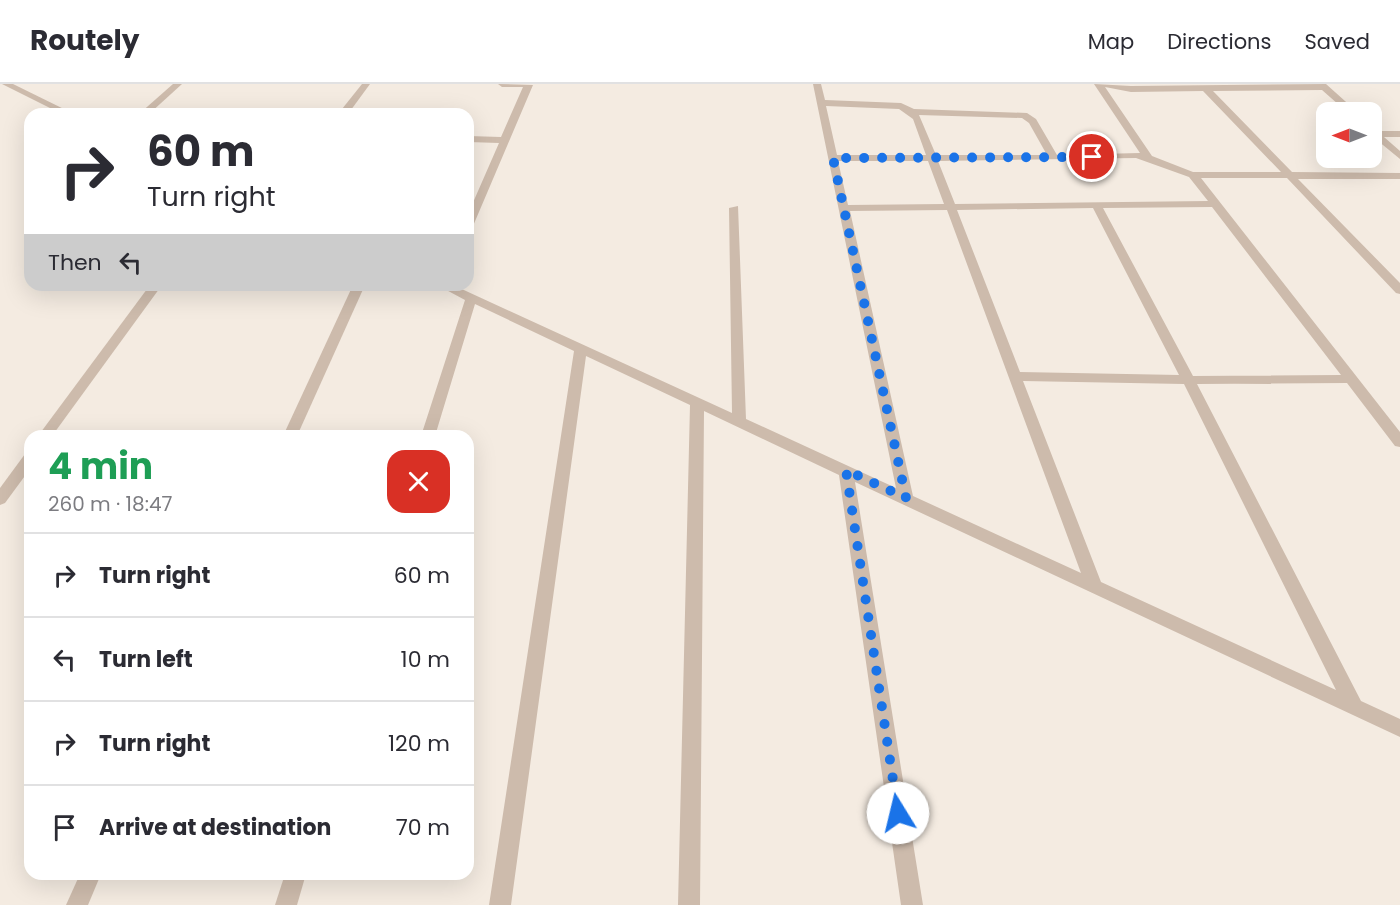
<!DOCTYPE html>
<meta charset="utf-8">
<style>
body{margin:0;font-family:Poppins,sans-serif;background:#f2f2f3;color:#2b2b33;height:100vh;display:flex;flex-direction:column;font-size:22px;white-space:nowrap}
*{box-sizing:border-box;margin:0}
p{font-size:20px;color:#7c7c81}
.icon{flex:none;width:33px;height:33px;fill:none;stroke:currentColor;stroke-width:2;stroke-linecap:round;stroke-linejoin:round}
.map{position:relative;flex:1;overflow:hidden}
.drawer{position:absolute;left:24px;top:346px;width:450px;height:450px;display:flex;flex-direction:column;background:#fff;border-radius:18px;box-shadow:0 6px 24px #0002}
.drawer>*{flex:none}
.banner{position:absolute;left:24px;top:24px;width:450px;height:183px;border-radius:18px;box-shadow:0 6px 24px #0002;background:#fff;color:#2b2b33;overflow:hidden}
.needle{width:39px;rotate:270deg}
.controls{position:absolute;left:1316px;top:18px;display:grid;gap:12px}
.controls a{display:grid;place-items:center;width:66px;height:66px;border-radius:12px;background:#fff;box-shadow:0 6px 24px #0002;font-size:30px}
.pin{position:absolute;display:grid;place-items:center;width:51px;height:51px;color:#fff;margin:-26px;border:3px solid #fff;border-radius:50%;box-shadow:0 2px 6px #0007}
.me{position:absolute;width:66px;margin:-33px;rotate:351deg;stroke-linejoin:round;filter:drop-shadow(0 0 4px #0008)}
.turn{display:flex;align-items:center;gap:21px;height:126px;padding:0 24px;font-size:27px}
.turn .icon{width:78px;height:78px;stroke-width:2.5}
.turn b{display:block;font-size:42px;line-height:51px}
.then{display:flex;align-items:center;height:57px;padding:0 24px;background:#0003;gap:12px;font-size:22px}
.round{display:grid;place-items:center;flex:none;width:63px;height:63px;border-radius:18px;background:#f2f2f3}
.headline{display:flex;align-items:center;justify-content:space-between;height:102px;padding:0 24px}
h1{font-size:36px;font-weight:700;line-height:45px;color:#1e9e55}
ul{padding:0;list-style:none}
li{display:flex;align-items:center;gap:18px;height:84px;padding:0 24px;border-top:2px solid #e1e1e2}
li div{flex:1}
li b{display:block;font-size:22px}
li em{font-style:normal}
header{display:flex;align-items:center;gap:36px;box-sizing:border-box;height:84px;padding:0 30px;background:#fff;border-bottom:2px solid #e1e1e2}
header strong{font-size:28px}
nav{display:flex;gap:33px;margin-inline-start:auto;font-size:21px}
.map>svg:first-child{display:block}
.lines{fill:none;stroke-linecap:round;stroke-linejoin:round}
.minor{fill:#cdbbac;fill-rule:evenodd}
.route{stroke:#1a73e8;stroke-width:10;stroke-dasharray:0 18}
</style>
<header>
<strong>Routely</strong>
<nav><a>Map</a><a>Directions</a><a>Saved</a></nav>
</header>
<div class="map">
<svg width="1400" height="821" viewBox="0 0 1400 821">
<rect width="100%" height="100%" fill="#f4ebe1"/>
<g class="lines">
<g class="minor">
<path d="M2 0H13L74 30H62Z"/>
<path d="M173 0H182L149 30H139Z"/>
<path d="M362 0H370L348 30H338Z"/>
<path d="M498 0 533 1 473 142 468 145V130L499 59 468 58V52L501 53 523 3H502Z"/>
<path d="M813 0H821L825 16 901 19 914 25 1027 29 1036 35 1057 71 1140 69 1094 0 1131 2 1326 0 1355 26 1356 28H1347L1322 6 1213 7 1292 88 1400 89V95H1298L1400 199V210L1396 209 1287 94H1201L1400 348V363L1395 362 1347 299 1197 300 1361 617 1400 635V653L855 398 923 821H901L839 391 704 327 700 821H678L690 321 586 272 511 821H489L574 267 475 220 435 352H421L465 216 437 201H453L732 329 729 124 738 122 746 335 896 404ZM1105 3 1131 8 1203 7 1281 88H1193L1152 72ZM826 22 899 25 913 35 926 71H837ZM919 31 1022 34 1029 39 1047 71H936ZM1136 74 1189 93 1208 117 955 120 938 77ZM838 77H928L944 120 848 121ZM1212 123 1341 291 1193 292 1103 124ZM1093 124 1179 291 1020 288 957 126ZM947 126 1081 489 913 412 850 127ZM1023 297 1184 300 1336 606 1101 498Z"/>
<path d="M1371 43 1378 47H1400V53H1384L1400 67V75L1372 52Z"/>
<path d="M150 201H162L52 352H38Z"/>
<path d="M353 201H365L297 352H283Z"/>
<path d="M30 369V385L5 419 0 421V404L25 370Z"/>
<path d="M80 790H101L88 821H66Z"/>
<path d="M285 790H306L297 821H275Z"/>
</g>
</g>
<g class="lines">
<path class="route" d="M898 729 846 386 906 414 833 74 1092 73"/>
</g>
</svg>
<div class="controls">
<a><svg class="needle" viewBox="-14 -14 28 28"><path d="M0-13l5 13h-10z" fill="#e53935"/><path d="M0 13l5-13h-10z" fill="#7c7c81"/></svg></a>
</div>
<div class="pin" style="left:1092px;top:73px;background:#d93025"><svg class="icon" aria-label="arrive" viewBox="0 0 24 24"><path d="M6 21V4h12l-3 4 3 4H6"/></svg></div>
<svg class="me" style="left:898px;top:729px" viewBox="-20 -20 40 40"><circle r="19" fill="#fff"/><path d="M0-13L10 11 0 6-10 11z" fill="#1a73e8"/></svg>
<div class="banner">
<div class="turn"><svg class="icon" aria-label="right" viewBox="0 0 24 24"><path d="M7 20v-9h11M14 6l5 5-5 5"/></svg><div><b>60 m</b>Turn right</div></div>
<div class="then">Then<svg class="icon" aria-label="left" viewBox="0 0 24 24"><path d="M17 20v-9H6M10 6l-5 5 5 5"/></svg></div>
</div>
<section class="drawer">
<div class="headline"><div><h1>4 min</h1><p>260 m · 18:47</p></div><a class="round" style="background:#d93025;color:#fff"><svg class="icon" aria-label="close" viewBox="0 0 24 24"><path d="M6 6l12 12M18 6L6 18"/></svg></a></div>
<ul>
<li><svg class="icon" aria-label="right" viewBox="0 0 24 24"><path d="M7 20v-9h11M14 6l5 5-5 5"/></svg><div><b>Turn right</b></div><em>60 m</em></li>
<li><svg class="icon" aria-label="left" viewBox="0 0 24 24"><path d="M17 20v-9H6M10 6l-5 5 5 5"/></svg><div><b>Turn left</b></div><em>10 m</em></li>
<li><svg class="icon" aria-label="right" viewBox="0 0 24 24"><path d="M7 20v-9h11M14 6l5 5-5 5"/></svg><div><b>Turn right</b></div><em>120 m</em></li>
<li><svg class="icon" aria-label="arrive" viewBox="0 0 24 24"><path d="M6 21V4h12l-3 4 3 4H6"/></svg><div><b>Arrive at destination</b></div><em>70 m</em></li>
</ul>
</section>
</div>
